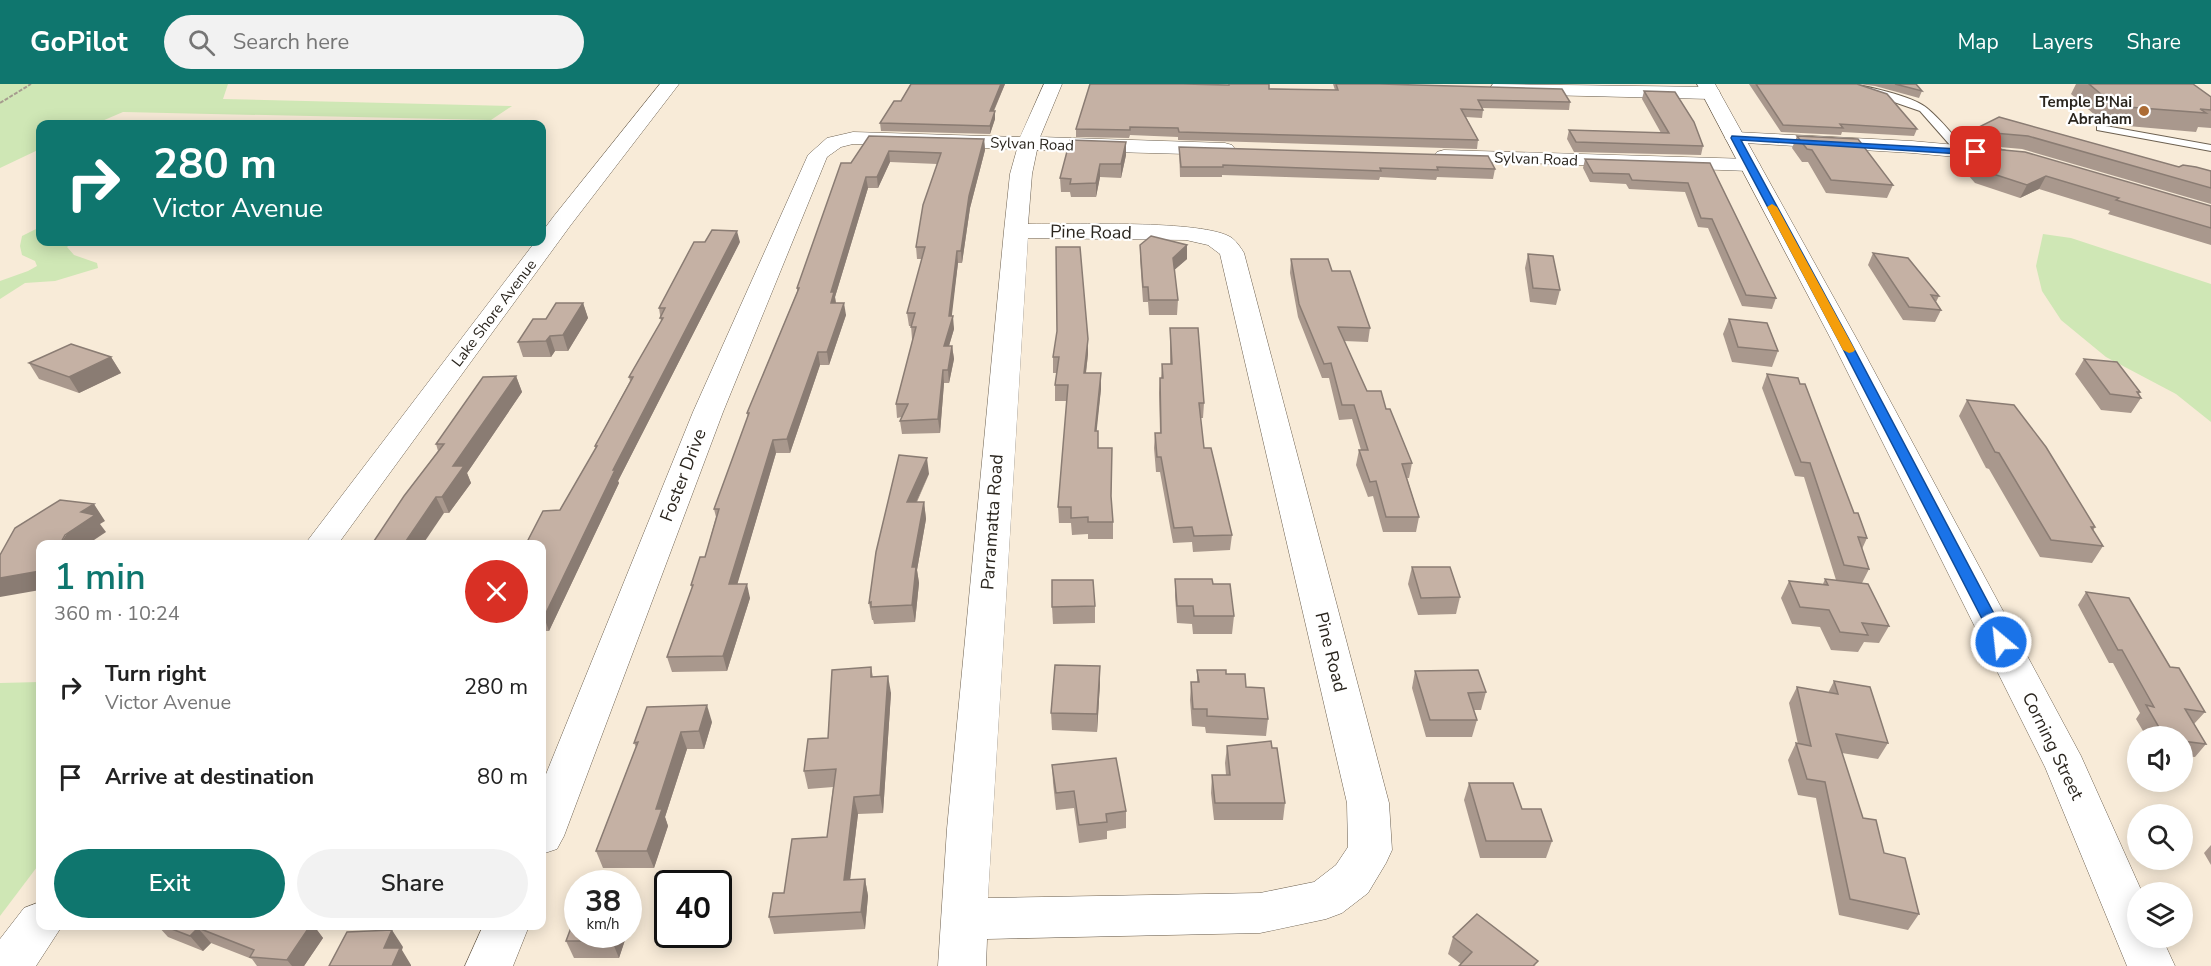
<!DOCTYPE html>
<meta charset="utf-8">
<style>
body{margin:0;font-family:"Nunito Sans",sans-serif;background:#f2f2f2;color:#222;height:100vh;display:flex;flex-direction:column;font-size:22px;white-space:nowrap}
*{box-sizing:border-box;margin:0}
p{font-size:20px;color:#767676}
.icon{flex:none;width:33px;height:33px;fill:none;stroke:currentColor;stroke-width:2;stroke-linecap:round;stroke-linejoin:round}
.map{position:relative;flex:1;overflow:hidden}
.sheet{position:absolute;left:36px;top:456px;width:510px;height:390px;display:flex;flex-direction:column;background:#fff;border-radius:12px;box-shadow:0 3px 15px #0003}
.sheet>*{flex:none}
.top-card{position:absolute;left:36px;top:36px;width:510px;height:126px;border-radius:12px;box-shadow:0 3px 15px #0003;background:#0f766e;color:#fff;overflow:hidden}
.buttons{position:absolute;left:2127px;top:642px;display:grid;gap:12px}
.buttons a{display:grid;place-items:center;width:66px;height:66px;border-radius:50%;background:#fff;box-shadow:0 3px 15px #0003;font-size:30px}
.speed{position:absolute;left:564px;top:786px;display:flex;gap:12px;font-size:30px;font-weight:700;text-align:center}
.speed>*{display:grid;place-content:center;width:78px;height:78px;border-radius:50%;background:#fff;box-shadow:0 3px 15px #0003;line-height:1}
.speed small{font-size:15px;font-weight:400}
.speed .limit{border:3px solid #111;border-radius:9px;background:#fff;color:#111}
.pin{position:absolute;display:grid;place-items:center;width:51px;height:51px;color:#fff;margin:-26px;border-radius:12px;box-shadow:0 3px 9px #0006}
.me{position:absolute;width:66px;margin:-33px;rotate:332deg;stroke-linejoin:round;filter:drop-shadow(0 0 4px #0008)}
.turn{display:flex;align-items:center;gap:21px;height:126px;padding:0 18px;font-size:27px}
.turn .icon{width:78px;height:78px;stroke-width:2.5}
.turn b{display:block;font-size:42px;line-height:51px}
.round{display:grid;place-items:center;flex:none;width:63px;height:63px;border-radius:32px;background:#f2f2f2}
.headline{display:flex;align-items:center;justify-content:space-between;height:102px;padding:0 18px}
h1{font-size:36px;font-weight:600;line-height:45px;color:#0f766e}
.button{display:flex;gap:12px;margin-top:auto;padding:12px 18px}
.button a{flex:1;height:69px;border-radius:36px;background:#0f766e;color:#fff;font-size:24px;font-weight:600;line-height:69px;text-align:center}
.button a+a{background:#f2f2f2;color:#222}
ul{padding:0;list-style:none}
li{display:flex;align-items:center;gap:18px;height:90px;padding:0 18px}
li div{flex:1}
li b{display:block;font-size:22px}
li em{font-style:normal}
header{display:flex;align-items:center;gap:36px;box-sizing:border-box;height:84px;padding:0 30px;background:#0f766e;color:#fff}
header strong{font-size:28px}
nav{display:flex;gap:33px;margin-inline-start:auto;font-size:21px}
.search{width:420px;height:54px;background:#f2f2f2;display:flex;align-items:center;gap:15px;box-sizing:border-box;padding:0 21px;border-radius:33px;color:#767676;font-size:22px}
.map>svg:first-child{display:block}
.green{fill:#cfe7b5}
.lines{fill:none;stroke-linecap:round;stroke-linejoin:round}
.service-casing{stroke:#6d6151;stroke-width:2}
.minor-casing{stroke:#6d6151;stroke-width:1}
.tertiary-casing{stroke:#6d6151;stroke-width:1}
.path{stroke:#a69c8e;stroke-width:2;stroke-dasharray:4 1.5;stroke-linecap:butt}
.service{fill:#fff;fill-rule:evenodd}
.minor{fill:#fff;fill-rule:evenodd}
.tertiary{fill:#fff;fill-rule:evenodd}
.wall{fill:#a9988d}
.shaded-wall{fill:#8a7c73}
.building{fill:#c5b1a4;stroke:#8a7c73;stroke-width:1.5}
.route{fill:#1a73e8;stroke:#114b97;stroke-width:1.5}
.slow{fill:#f59e0b}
.poi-dot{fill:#ac6c35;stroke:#fff;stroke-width:2}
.labels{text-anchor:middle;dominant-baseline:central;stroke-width:4.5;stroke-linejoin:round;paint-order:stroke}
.far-poi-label{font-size:15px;font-weight:bold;fill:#2a251e;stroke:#fff;text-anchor:end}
.far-street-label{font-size:15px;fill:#2a251e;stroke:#fff}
.street-label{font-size:18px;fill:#2a251e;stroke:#fff}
</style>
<header>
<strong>GoPilot</strong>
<div class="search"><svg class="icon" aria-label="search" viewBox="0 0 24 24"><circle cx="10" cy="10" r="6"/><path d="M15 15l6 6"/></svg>Search here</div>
<nav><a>Map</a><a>Layers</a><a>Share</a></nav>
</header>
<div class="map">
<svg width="2211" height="882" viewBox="0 0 2211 882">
<rect width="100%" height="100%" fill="#f8ebd8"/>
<g class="green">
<path d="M0 0H228L223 15 512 22 491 36 123 28 95 40H40V65L0 84Z"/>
<path d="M40 143V158H72L67 163 74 171 97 179 98 184 55 197 25 199 0 215V197L28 187 37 182 35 177 22 171 20 162 22 152Z"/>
<path d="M2043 150 2071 154 2211 200V338L2176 310 2106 273 2061 236 2042 207 2036 182Z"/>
<path d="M40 598V779L0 832V599Z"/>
</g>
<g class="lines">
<g class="service-casing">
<g id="service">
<path d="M1842 0C1862 0 1914 12 1928 25 1942 37 1955 53 1966 67L1957 69 1920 27Z"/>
<path d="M2100 41 2211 61V67L2097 46V42Z"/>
</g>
</g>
<g class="minor-casing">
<g id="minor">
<path d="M660 0H679L570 142 338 460H305L535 158H542V148L554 132Z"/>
<path d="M1044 0H1062L1040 53 1225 59 1232 61 1235 65 1232 69 1225 71 1037 66 1032 90 1028 140C1068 141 1205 135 1232 154 1237 158 1241 164 1244 169L1389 719 1392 766 1386 779 1368 809 1342 829 1326 835 1260 849 987 855 986 882H938L947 745 1004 147 1010 90 1017 65 853 60 841 63 827 73 723 328 564 752 557 765 542 770V700L693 328 808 71 827 54 853 48 1020 53ZM1028 154 1186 156 1208 161 1220 170 1347 719 1348 763 1336 781 1314 798 1260 809 988 814Z"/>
<path d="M1493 0 1711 3 1718 5 1720 9 1718 13 1711 15 1499 10 1493 8 1490 4Z"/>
<path d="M1735 48 1912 57 2001 65 2008 67 2011 71 2008 75 2001 77 1912 69 1728 58 1725 54 1728 50Z"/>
<path d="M1444 66 1750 75 1757 77 1760 81 1757 85 1750 87 1437 76 1434 72 1437 68Z"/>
<path d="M40 818V842H62L36 882H0V855L24 824Z"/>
<path d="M483 842H529L513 882H465Z"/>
</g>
</g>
<g class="tertiary-casing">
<path id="tertiary" d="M1697 0H1715L1859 259 2081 672 2142 808H2138V854H2162L2175 882H2127L2045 683 1833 259Z"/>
</g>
<path class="path" d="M0 19 31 0"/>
<use href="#service" class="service"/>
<use href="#minor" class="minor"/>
<use href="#tertiary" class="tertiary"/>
</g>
<g class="wall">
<path d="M911 0H1005L994 27H995V35L990 50 881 47 880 39 901 17Z"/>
<path d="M1333 0H1380L1570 18 1569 26 1482 24 1483 26 1482 34 1466 33 1478 56 1477 65 1178 56V53L1130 51 1129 54 1076 53V45L1101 1 1335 6Z"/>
<path d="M1749 0H1916L1922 7 1919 14 1875 2 1858 0 1917 45 1914 52 1842 48 1841 51 1781 48Z"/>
<path d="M2076 0H2193L2211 13V44L2198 43 2196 48 2105 40 2071 10Z"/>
<path d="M1644 7 1703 62 1701 71 1574 68 1567 55 1569 46 1661 49 1642 15Z"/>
<path d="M1999 33 2179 83 2211 87V120L2022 65 1965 60 1971 47Z"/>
<path d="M869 52 984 55 985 66 970 124 962 179H958L951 232 954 245 949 262H952L954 275 949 299H944L940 349 902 350 900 337 902 333 897 334 896 320 913 255H912L911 242H909L907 229 922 175H917L916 163 937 80 890 78 878 104H868L835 213 836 219 846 231 829 281H820L790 369H776L737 500 750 514 727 587 672 588 667 573 692 504 691 501 705 473 716 433 714 425 748 333 747 329 797 208V204L851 79Z"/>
<path d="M1797 52 1893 101 1887 114 1826 109 1808 78H1802L1792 64Z"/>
<path d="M1126 58V71L1121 94 1100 93 1096 113H1071L1070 108H1061L1060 94Z"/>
<path d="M1960 62 2211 122V161L2108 130 2110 127 2039 105 2020 114 1975 99 1954 75Z"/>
<path d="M1179 63 1495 85 1493 95 1437 93 1436 96 1380 93 1379 96 1222 91V93H1180Z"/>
<path d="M1585 75 1710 79 1776 214 1772 225 1742 222 1708 144 1698 143 1685 108 1629 105 1626 100 1590 98 1583 84Z"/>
<path d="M740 158 618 397 619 399 549 547H542V460L560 426 596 365 595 362 630 297 629 293 661 238 659 224Z"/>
<path d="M1140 161 1187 175 1174 186 1178 216 1177 231H1149L1148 218H1143L1140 175Z"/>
<path d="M1873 169 1939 212 1936 218 1941 226 1935 238 1903 236 1868 181Z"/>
<path d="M1528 170 1560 206 1556 221 1530 218 1525 184Z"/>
<path d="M1291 175 1332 187 1370 244 1368 258 1344 257 1367 307 1386 325 1412 379 1409 394H1407L1419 433 1416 448H1383L1373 412 1368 413 1356 381 1359 366H1361L1352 335 1339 336 1329 294H1322L1298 233 1290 189Z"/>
<path d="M583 219 588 234 568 267H555L551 273H523L518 258 546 235Z"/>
<path d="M1729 235 1778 267 1772 283 1732 278 1723 250Z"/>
<path d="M1170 244 1204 319 1203 334H1200L1204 364 1232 451 1230 466 1193 468 1192 458 1173 459 1160 388H1156L1154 364 1155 349H1160L1159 309 1160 294H1161L1162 280H1170Z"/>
<path d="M1088 270 1086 289 1101 305 1096 347 1098 364 1112 380 1111 416 1113 438V455H1088V450L1072 451 1071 439H1059L1058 423 1067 317H1055V301L1057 289H1053V273Z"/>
<path d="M111 273 121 289 79 309 39 295 29 279Z"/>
<path d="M2084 275 2140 308 2139 310 2141 314 2131 329 2101 326 2075 290Z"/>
<path d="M1767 290 1854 429 1867 454 1862 465 1869 485 1862 499 1889 542 1879 559 1864 558 1858 568 1831 566 1820 543 1792 540 1781 514 1789 497 1823 500 1825 495 1836 496 1804 393 1795 392 1762 304Z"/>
<path d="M516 292 522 308 467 389 471 399 449 429H444L404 412 438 367 436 360Z"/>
<path d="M1967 316 2095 443 2093 447 2103 462 2092 479 2040 473 1989 385 1986 384 1959 332Z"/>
<path d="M929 390 917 418H924L926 435 917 486 919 499 915 538 874 540 873 536H872L869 519Z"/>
<path d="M1412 483 1460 513 1456 530 1418 531 1408 500Z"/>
<path d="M1175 495 1213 500 1234 532 1232 550H1193L1192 540 1177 539 1175 512Z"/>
<path d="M2086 508 2170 583 2205 628 2194 640 2206 660 2195 673 2182 672V652H2146L2136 635 2140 629 2113 579H2109L2078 521Z"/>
<path d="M1095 522V539L1053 540 1052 523Z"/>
<path d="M871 583 873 593 891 609 883 729 858 730 850 795H865L868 812 865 845 774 850 769 833 784 809 827 753 833 703 808 705 804 687 828 654Z"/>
<path d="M1197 586 1226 590 1246 603 1268 635 1266 652 1206 649 1205 643 1192 642 1190 616 1191 598H1197Z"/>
<path d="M1415 587 1486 608 1481 626H1474L1477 636 1472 653H1426L1412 604Z"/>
<path d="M1834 597 1888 659 1878 675 1842 669 1863 734 1919 830 1908 846 1839 831 1816 714 1798 711 1788 676 1796 659 1798 660 1789 619 1797 603 1828 609Z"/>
<path d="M1100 599 1097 648 1052 646 1051 629Z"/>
<path d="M712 638 704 665H687L665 733 668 742 654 784H603L596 767 636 663 634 659Z"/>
<path d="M1227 662 1272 664 1285 719 1283 736H1214L1211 709 1212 691H1226L1225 679Z"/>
<path d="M1052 681 1126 727V744L1107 747V755L1079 759 1074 724 1056 726 1053 699Z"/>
<path d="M1469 699 1522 725 1552 757 1546 774H1480L1464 716Z"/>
<path d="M2211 761V781L2204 769Z"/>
<path d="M158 842H314L323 854 304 882H257L252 875 211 859 203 867 168 853Z"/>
<path d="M578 850H627L619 874H574L566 857Z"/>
<path d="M1453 853 1536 882 1461 880 1448 870Z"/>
</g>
<g class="shaded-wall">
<path d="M1001 0H1005L990 35V27Z"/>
<path d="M995 27V35L990 50V42Z"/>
<path d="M984 55 985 66 970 124 962 179 961 167 969 112Z"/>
<path d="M1126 58V71L1121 94V80Z"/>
<path d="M889 67 890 78 878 104 877 93Z"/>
<path d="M1100 80V93L1096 113V99Z"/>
<path d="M2046 92 2039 105 2020 114 2027 101Z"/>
<path d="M866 93 868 104 835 213 836 221 831 219V208Z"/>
<path d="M737 147 740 158 618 397 619 399 549 547 544 533 613 386Z"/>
<path d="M1187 161V175L1172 188 1173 174Z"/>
<path d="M957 167 958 179 951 239 953 232 954 245 945 275 944 262 949 232Z"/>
<path d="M583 219 588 234 568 267 563 251Z"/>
<path d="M844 219 846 231 829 281 827 268Z"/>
<path d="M550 252 555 267 551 273 546 257Z"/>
<path d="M1088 255V270L1084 304V289Z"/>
<path d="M952 262 954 275 949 299 948 286Z"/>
<path d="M818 268 820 281 790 369 787 355Z"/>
<path d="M111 273 121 289 79 309 69 293Z"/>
<path d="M943 286 944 299 940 349 938 335Z"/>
<path d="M1101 289V305L1095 363V347Z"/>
<path d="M516 292 522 308 467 389 471 399 449 429 442 413 453 382Z"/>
<path d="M773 356 776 369 733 515 729 500Z"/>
<path d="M927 374 929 390 909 434 907 418Z"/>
<path d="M436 413 444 429 423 460H404Z"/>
<path d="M924 418 926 435 917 486 919 499 915 538 912 521V483Z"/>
<path d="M94 420 105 437 100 440 106 448 88 460H60L81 428Z"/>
<path d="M40 487V506L0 513V494Z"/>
<path d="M747 500 750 514 727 587 723 572Z"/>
<path d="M1100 582V599L1097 648V630Z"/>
<path d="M888 592 891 609 883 729 880 711Z"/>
<path d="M707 621 712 638 704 665 699 647Z"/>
<path d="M681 648 687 665 665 733 668 742 654 784 647 767 656 725Z"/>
<path d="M854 713 858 730 848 813 844 796Z"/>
<path d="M865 795 868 812 865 845 861 828Z"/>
<path d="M628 814 635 829 628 847Z"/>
<path d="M310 842H314L323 854 304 882H292L287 876Z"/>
<path d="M198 844 211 859 203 867 190 852Z"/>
<path d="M392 846 403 863 402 866 411 881V882H392L384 864Z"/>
<path d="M614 850H627L619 874 612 857Z"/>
</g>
<g class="building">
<path d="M911 0H1001L990 27H995L990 42 880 39 894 17H901Z"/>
<path d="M1090 0H1183L1229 1V0H1269V5L1338 6 1336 0H1380L1562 5 1570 18 1478 16 1483 26 1461 25 1478 56 1179 48 1178 44 1130 43V46L1076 45Z"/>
<path d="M1756 0H1857L1887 10 1917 45 1840 40 1843 44 1783 41Z"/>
<path d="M1895 0H1916L1922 7Z"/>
<path d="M2089 0H2193L2211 13V26L2200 25 2206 29 2115 22Z"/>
<path d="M1644 7 1675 8 1694 38 1703 62 1576 58 1569 46 1669 49Z"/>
<path d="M1999 33 2179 83 2183 81 2196 83 2211 87V104L2028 52 1971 47Z"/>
<path d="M869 52 984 55 969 112 961 167H957L949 232H953L944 262H952L948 286H943L938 335 900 337 908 320H896L916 243H911L915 229H907L925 163H916L923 121 941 69 889 67 877 93H866L831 208H834L831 219H844L827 268H818L787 355 773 356 729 500H747L723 572 667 573 693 501H691L700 473H705L719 425H714L749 329H747L799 204H797L841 79H851Z"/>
<path d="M1797 52 1858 55 1893 101 1831 96 1812 66 1807 65Z"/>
<path d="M1070 56 1126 58 1121 80H1100L1096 99 1070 100 1071 95 1060 94Z"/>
<path d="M1960 62 2025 68 2211 122V144L2116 116 2119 114 2046 92 2027 101 1981 86Z"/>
<path d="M1179 63 1488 72 1495 85 1437 83 1438 86 1380 84 1381 87 1223 81V83H1181Z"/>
<path d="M1585 75 1710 79 1776 214 1746 211 1712 135 1701 134 1688 99 1632 96 1629 90 1593 89Z"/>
<path d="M712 146 737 147 613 386H615L544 533H542V460H526L543 427 560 426 597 362H595L633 293H629L663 234H660L665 224H659L694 158H705Z"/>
<path d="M1151 152 1187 161 1173 174 1178 216H1149L1148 203H1143L1140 161Z"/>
<path d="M1056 163H1080L1088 255 1084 289H1101L1095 347H1098V364H1112L1111 412 1113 438H1088V433L1071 434V423H1058L1068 301H1055L1059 273H1053L1057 247Z"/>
<path d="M1873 169 1908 174 1939 212 1931 211 1941 226 1909 223Z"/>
<path d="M1528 170 1553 172 1560 206 1533 204Z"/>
<path d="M1291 175H1328L1332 187H1350L1370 244 1338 243 1367 307H1381L1386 325H1390L1412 379 1402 380 1419 433H1386L1376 397 1370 398 1359 366H1368L1354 321H1342L1331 279 1324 280 1299 220Z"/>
<path d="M556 219H583L563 251 550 252 546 257 518 258 533 235H546Z"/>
<path d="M1729 235 1767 239 1778 267 1738 263Z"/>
<path d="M1170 244H1198L1204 319H1199L1204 364H1211L1232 451 1194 452 1192 443 1174 444 1161 373H1157L1155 349H1161L1160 294H1163L1162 280H1172Z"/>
<path d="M71 260 111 273 69 293 29 279Z"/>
<path d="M2084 275 2117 278 2140 308H2137L2141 314 2110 310Z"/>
<path d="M1767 290 1798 294 1800 300H1805L1854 429H1858L1867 454 1858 453 1869 485 1844 481 1810 379 1801 378Z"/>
<path d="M516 292 453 382H464L442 413H436L404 460H372L404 412 444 360H436L483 293Z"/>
<path d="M1967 316 2014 321 2046 363 2095 443H2091L2103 462 2051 456 1999 369 1995 368Z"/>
<path d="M899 371 927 374 907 418H924L912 483H916L912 521 871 523V518L869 519 876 468Z"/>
<path d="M60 416 94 420 81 428 95 431 65 451 60 460H40V487L0 494V471L15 444Z"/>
<path d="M1412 483H1450L1460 513 1421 514Z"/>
<path d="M1175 495H1212L1213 500H1230L1234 532H1194L1193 522H1177Z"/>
<path d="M1825 495 1868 500 1889 542 1862 539 1868 551 1840 548 1829 526 1800 523 1789 497 1828 501Z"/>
<path d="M1052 496H1093L1095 522 1052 523Z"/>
<path d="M2086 508 2129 514 2170 583 2179 584 2205 628 2185 625 2206 660 2182 657V652H2164L2146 621 2154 623 2122 566H2118Z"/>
<path d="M1055 581 1100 582 1097 630 1051 629Z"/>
<path d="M871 583V593L888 592 880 711 854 713 844 796 865 795 861 828 769 833 773 809H784L792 755 827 753 836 685 804 687 808 655 828 654 832 586Z"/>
<path d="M1197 586H1226V590H1245L1246 603 1264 604 1268 635 1207 632V625H1193L1191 598H1199Z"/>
<path d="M1478 586 1486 608 1468 609 1477 636H1430L1415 587Z"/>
<path d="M1834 597 1870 603 1888 659 1836 650 1863 734 1876 736 1884 769 1905 774 1919 830 1850 815 1825 698 1807 695 1796 659 1811 662 1797 603 1838 610Z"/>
<path d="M707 621 699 647 681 648 656 725H662L647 767H596L638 658 634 659 647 623Z"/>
<path d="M1271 657 1272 664H1277L1285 719H1215L1212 691H1230L1227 662Z"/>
<path d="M1116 674 1126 727 1106 730 1107 738 1079 741 1074 707 1056 709 1052 681Z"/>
<path d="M1469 699H1513L1522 725H1541L1552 757H1486Z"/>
<path d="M578 825V850H614L612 857H566Z"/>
<path d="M1477 830 1538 877 1533 882H1459L1472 868 1453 853Z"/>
<path d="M164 842H310L287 876 250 873 254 866 198 844 190 852Z"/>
<path d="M392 846 384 864H400L392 882H329L347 848Z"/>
</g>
<path class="route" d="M1732 52 1976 66 1980 68 1976 71 1741 56 1851 259 2009 558 2007 562H1996L1994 558 1840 259 1731 54Z"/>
<path class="slow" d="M1772 120 1777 123 1855 266 1853 268 1849 269 1843 266 1767 123Z"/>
<circle class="poi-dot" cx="2144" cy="27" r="6"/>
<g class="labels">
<g class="far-poi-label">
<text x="2132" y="18">Temple B'Nai<tspan x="2132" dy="17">Abraham</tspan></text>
</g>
<g class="far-street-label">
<text transform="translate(1032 60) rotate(2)">Sylvan Road</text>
<text transform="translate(1536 75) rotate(2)">Sylvan Road</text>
<text transform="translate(494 229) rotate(-53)">Lake Shore Avenue</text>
</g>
<g class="street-label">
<text transform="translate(1091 148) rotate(1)">Pine Road</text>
<text transform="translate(683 391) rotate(-69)">Foster Drive</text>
<text transform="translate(992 438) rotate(-86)">Parramatta Road</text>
<text transform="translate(1331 568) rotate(76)">Pine Road</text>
<text transform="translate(2053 662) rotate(64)">Corning Street</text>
</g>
</g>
</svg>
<div class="buttons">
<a><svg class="icon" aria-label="sound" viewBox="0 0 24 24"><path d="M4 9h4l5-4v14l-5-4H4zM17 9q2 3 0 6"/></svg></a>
<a><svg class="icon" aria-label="search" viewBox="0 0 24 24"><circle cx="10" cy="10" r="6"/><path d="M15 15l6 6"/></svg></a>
<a><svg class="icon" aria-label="layers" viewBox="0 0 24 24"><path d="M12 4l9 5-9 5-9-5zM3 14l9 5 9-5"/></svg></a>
</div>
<div class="speed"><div>38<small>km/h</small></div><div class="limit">40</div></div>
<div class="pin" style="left:1976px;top:68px;background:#d93025"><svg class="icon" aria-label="arrive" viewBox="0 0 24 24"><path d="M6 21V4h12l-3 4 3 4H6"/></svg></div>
<svg class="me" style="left:2001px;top:558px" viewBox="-20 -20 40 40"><circle r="17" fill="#1a73e8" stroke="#fff" stroke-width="3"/><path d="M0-11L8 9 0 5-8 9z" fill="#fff"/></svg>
<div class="top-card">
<div class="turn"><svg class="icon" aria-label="right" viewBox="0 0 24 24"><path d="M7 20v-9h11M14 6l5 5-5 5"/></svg><div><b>280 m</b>Victor Avenue</div></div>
</div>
<section class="sheet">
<div class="headline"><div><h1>1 min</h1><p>360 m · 10:24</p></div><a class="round" style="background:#d93025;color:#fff"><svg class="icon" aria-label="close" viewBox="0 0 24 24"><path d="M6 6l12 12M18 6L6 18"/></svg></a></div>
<ul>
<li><svg class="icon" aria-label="right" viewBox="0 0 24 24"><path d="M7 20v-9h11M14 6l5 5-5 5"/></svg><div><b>Turn right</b><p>Victor Avenue</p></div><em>280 m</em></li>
<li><svg class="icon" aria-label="arrive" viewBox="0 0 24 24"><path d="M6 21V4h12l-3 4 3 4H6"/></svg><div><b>Arrive at destination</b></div><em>80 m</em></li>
</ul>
<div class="button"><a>Exit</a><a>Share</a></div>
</section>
</div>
